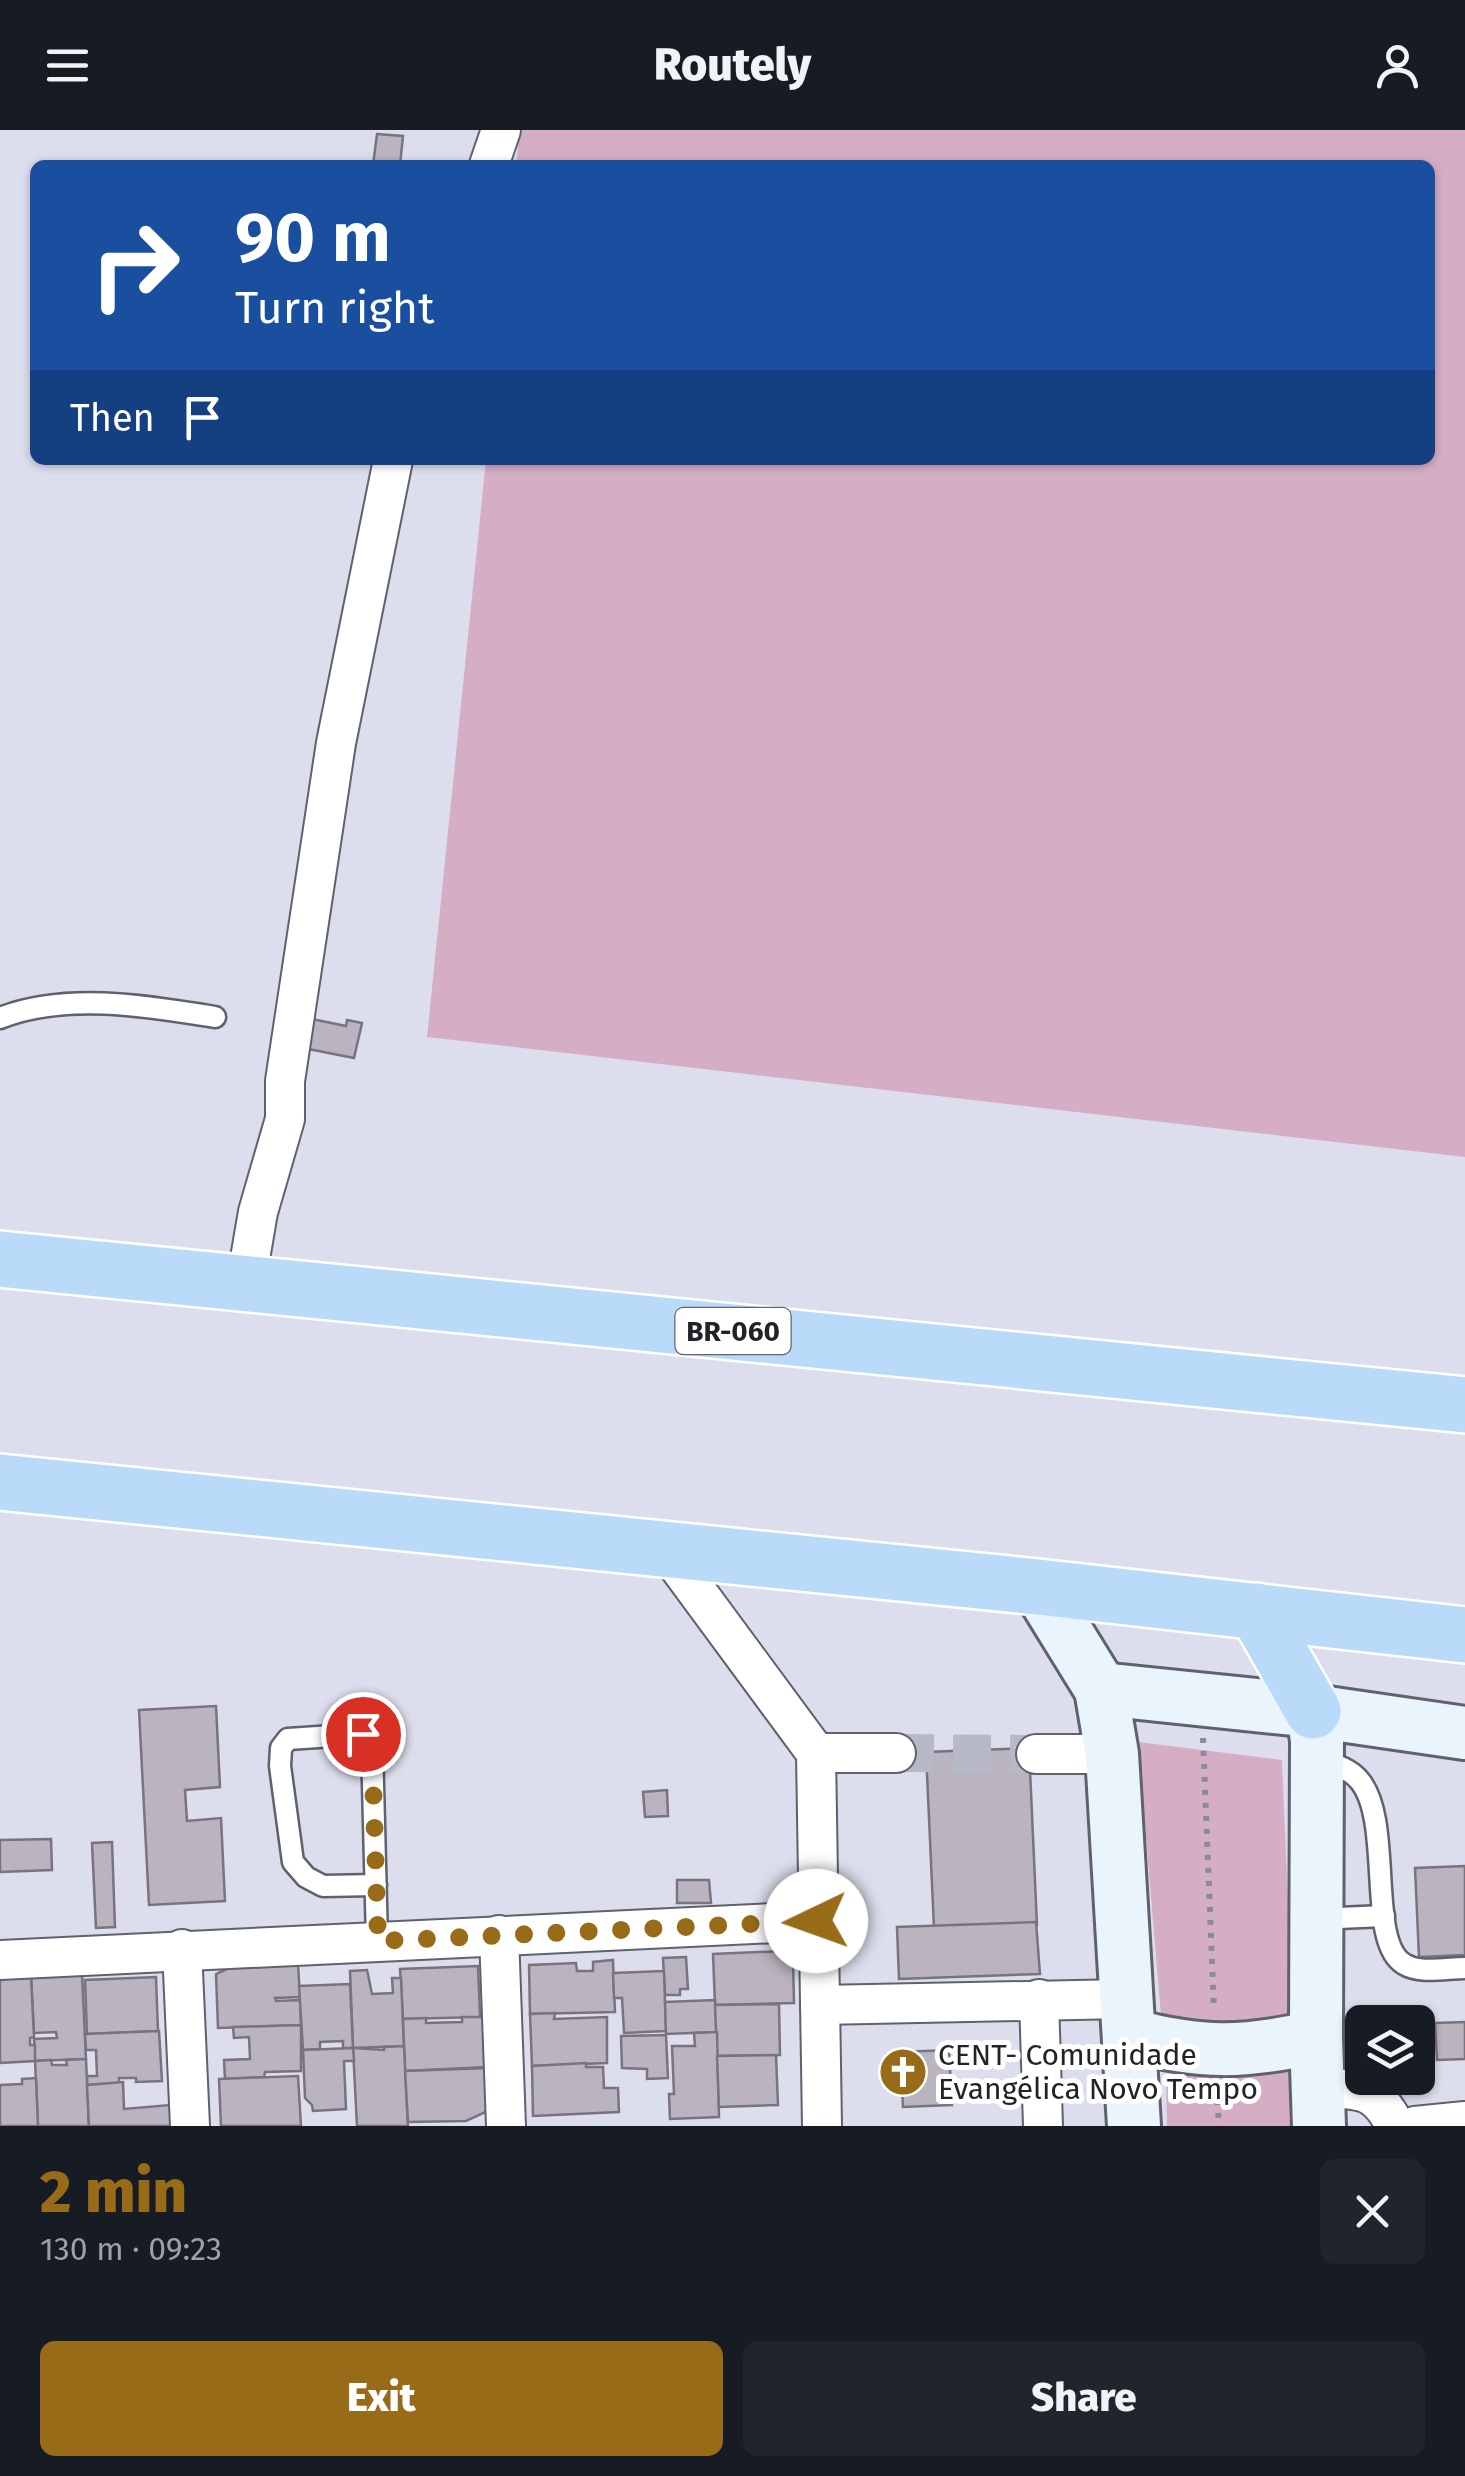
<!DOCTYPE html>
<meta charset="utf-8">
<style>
body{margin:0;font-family:"Fira Sans",sans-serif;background:#20242c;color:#f1f3f6;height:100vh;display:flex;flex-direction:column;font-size:38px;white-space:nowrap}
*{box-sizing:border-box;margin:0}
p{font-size:32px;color:#9ea1a6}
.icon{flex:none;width:55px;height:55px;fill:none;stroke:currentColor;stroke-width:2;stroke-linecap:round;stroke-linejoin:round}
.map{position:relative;height:1996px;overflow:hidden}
.sheet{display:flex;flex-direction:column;background:#171b24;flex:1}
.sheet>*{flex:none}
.guide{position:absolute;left:30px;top:30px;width:1405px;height:305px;border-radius:15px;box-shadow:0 2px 8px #0004;background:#1a4fa0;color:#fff;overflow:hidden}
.fabs{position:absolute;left:1345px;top:1875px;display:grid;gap:20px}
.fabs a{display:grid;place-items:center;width:90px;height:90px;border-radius:15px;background:#171b24;box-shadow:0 2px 8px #0004;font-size:50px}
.pin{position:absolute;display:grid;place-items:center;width:85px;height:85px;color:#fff;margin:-42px;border:5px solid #fff;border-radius:50%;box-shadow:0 2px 10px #0007}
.me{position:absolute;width:110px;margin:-55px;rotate:267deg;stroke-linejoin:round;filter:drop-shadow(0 0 8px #0008)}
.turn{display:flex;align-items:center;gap:35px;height:210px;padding:0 40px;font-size:45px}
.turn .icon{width:130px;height:130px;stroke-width:2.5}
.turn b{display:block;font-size:70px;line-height:85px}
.then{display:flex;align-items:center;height:95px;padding:0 40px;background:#0003;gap:20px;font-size:38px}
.round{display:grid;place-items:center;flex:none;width:105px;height:105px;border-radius:15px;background:#20242c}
.head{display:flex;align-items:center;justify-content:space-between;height:170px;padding:0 40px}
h1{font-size:60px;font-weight:800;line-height:75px;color:#976b18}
.button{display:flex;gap:20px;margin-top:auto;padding:20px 40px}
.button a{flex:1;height:115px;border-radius:15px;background:#976b18;color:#fff;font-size:40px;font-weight:800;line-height:115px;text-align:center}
.button a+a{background:#20242c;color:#f1f3f6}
header{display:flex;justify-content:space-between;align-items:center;height:130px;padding:0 40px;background:#171b24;font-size:45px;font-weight:800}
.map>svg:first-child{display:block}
.green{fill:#d5aec5}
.building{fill:#bab3c0;stroke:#7a737f;stroke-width:2.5}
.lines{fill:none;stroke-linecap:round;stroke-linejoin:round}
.minor-tunnel{stroke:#b7b9c6;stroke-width:38;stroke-dasharray:38 19;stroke-linecap:butt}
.service-casing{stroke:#5f616d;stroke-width:25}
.minor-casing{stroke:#5f616d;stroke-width:42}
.secondary-casing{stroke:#5f616d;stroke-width:58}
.motorway-casing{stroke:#fff;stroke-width:60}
.path{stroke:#8a8b96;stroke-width:6;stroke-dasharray:5 8;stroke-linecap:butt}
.service{stroke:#fff;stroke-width:20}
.minor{stroke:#fff;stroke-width:38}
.secondary{stroke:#eaf4fd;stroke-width:52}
.motorway{stroke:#b9daf8;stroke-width:55}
.route{stroke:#976b18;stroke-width:18;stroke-dasharray:0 32.4}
.labels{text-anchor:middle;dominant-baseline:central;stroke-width:10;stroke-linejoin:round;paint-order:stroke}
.shield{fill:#fff;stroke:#646569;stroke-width:2.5}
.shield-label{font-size:28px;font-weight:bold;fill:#222329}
.poi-label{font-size:30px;fill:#222329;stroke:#fff;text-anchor:start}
</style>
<header><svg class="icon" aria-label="menu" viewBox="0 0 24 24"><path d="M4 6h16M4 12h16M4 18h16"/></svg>Routely<svg class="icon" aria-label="person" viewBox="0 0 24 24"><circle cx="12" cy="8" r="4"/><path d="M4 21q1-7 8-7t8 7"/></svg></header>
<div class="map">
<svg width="1465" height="1996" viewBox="0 0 1465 1996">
<rect width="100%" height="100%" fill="#dcdeed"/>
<g class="green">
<path d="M520 0H1465V1027L427 907 486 330H1430V35H516Z"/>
<path d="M1138 1612 1282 1630 1293 1893 1162 1897Z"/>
<path d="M1296 1940 1297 1996H1167L1166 1944Z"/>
</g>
<g class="building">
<path d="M377 4 403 6 400 35H373Z"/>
<path d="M312 889 346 896 347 890 362 893 354 928 308 919Z"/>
<path d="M216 1576 220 1657 185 1660 187 1691 221 1688 225 1771 149 1775 139 1580Z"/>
<path d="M1029 1618 1037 1795 934 1798 926 1622Z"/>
<path d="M667 1660 668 1686 645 1687 643 1662Z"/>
<path d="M51 1709 52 1740 0 1742V1710Z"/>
<path d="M112 1712 115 1797 96 1798 92 1713Z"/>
<path d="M1465 1736V1825L1419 1827 1415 1738Z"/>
<path d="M677 1750H709L711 1773H677Z"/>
<path d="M1036 1792 1040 1844 899 1849 897 1797Z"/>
<path d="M784 1821 793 1830 794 1873 715 1875 713 1824Z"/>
<path d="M686 1827 688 1859H680V1865H665L663 1828Z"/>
<path d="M613 1830 615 1882 530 1884 529 1835 576 1833 577 1841H593V1832Z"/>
<path d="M298 1834 300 1867 275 1868 276 1871 300 1870 301 1895 218 1898 216 1844 231 1837Z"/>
<path d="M478 1836 480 1887 403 1889 400 1839Z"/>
<path d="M367 1840 372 1864 393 1863 392 1848H401L404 1916 353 1918 350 1841Z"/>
<path d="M664 1841 666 1901 624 1903 622 1868H614L613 1843Z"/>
<path d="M82 1844 86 1929 35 1931 34 1909 57 1908 56 1902 34 1903 31 1846Z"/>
<path d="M31 1847 34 1907 30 1908V1915H35V1931L0 1933V1848Z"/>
<path d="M156 1847 158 1901 87 1904 85 1850Z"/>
<path d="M350 1854 353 1918H343V1911L320 1912V1919L303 1920 299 1856Z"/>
<path d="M715 1870 717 1902 666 1904 665 1872Z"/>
<path d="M779 1874 780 1925 717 1926 715 1875Z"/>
<path d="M555 1883 554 1889 607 1887V1933L532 1936 530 1884Z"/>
<path d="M462 1887H486L487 1937 405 1941 403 1889 426 1888V1893L462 1892Z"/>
<path d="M1465 1892V1929L1437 1930 1435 1893Z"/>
<path d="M301 1895V1941L265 1942 264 1947 225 1949 224 1930 250 1929 249 1907 234 1908 233 1897Z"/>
<path d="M159 1901 162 1951 136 1952V1948H119V1953L87 1955V1946H97L96 1920H86L85 1904Z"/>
<path d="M717 1902 719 1987 670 1989 669 1964H674L672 1916H695L694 1903Z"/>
<path d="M666 1905 668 1948 647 1949V1939L622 1938 621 1906Z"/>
<path d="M404 1916 408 1996H357L353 1918 384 1920V1917Z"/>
<path d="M353 1918 354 1931H344L346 1979 313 1981 312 1975 305 1968 303 1920Z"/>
<path d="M949 1920 952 1975 903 1977 900 1922Z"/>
<path d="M776 1925 778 1975 719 1977 717 1926Z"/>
<path d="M86 1929 89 1996H38L35 1931 51 1930 52 1935H67L66 1930Z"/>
<path d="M586 1933V1937H603L604 1958H618L619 1982 533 1986 532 1936Z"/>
<path d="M489 1938 490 1980 466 1991 408 1992 405 1941Z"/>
<path d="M298 1946 301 1996H221L219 1949Z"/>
<path d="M36 1948 38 1996H0V1955L22 1954V1949Z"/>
<path d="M123 1952 124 1979 170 1975 171 1996H89L87 1955Z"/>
</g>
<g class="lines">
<path class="minor-tunnel" d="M896 1623 1036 1624"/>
<g class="service-casing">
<g id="service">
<path d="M0 888C66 862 147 876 215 887"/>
<path d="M1319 1629C1333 1634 1349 1638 1359 1650 1394 1690 1366 1812 1404 1834 1419 1844 1447 1838 1465 1838"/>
<path d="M376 1755 323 1756 306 1747 293 1732 280 1636 281 1618 288 1609 363 1604 372 1615 377 1811"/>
<path d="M1316 1789 1384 1786"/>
</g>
</g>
<g class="minor-casing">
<g id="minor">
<path d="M489 35 501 0"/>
<path d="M246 1152 258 1082 285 989V951L336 613 393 330"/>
<path d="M667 1421 816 1623 822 1996"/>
<path d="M816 1623H896"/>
<path d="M1036 1624H1112"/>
<path d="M499 1805 506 1996"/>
<path d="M182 1819 190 1996"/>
<path d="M0 1830 817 1791"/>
<path d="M1039 1869 1043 1996"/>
<path d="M820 1875 1124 1869"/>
<path d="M1319 1958C1358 1959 1377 1957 1395 1996"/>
<path d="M1415 1996 1465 1991"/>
</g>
</g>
<g class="secondary-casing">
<g id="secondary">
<path d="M1038 1457 1101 1559 1112 1624 1134 1996"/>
<path d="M1101 1559 1313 1581 1465 1603"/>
<path d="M1313 1581 1317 1611 1316 1907 1319 1996"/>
<path d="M1130 1905C1201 1924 1244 1923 1316 1907"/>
</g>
</g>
<g class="motorway-casing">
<g id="motorway">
<path d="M0 1129 1465 1275"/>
<path d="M0 1352 1038 1457 1465 1505"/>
<path d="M1256 1481 1313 1581"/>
</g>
</g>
<g class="path">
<path d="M1203 1608 1214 1880"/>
<path d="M1217 1957 1219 1996"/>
</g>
<use href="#service" class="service"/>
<use href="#minor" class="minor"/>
<use href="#secondary" class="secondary"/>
<use href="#motorway" class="motorway"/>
</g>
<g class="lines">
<path class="route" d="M363 1604 372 1615 378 1811 816 1791"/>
</g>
<defs>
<g id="church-disc" transform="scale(2.5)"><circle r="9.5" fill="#976b18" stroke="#fff"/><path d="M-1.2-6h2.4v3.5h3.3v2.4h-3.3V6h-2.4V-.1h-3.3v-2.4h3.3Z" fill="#fff"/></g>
</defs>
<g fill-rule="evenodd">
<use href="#church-disc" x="903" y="1942"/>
</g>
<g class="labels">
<rect class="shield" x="675.5" y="1178" width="115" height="46" rx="8"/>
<g class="shield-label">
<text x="733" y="1201">BR-060</text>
</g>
<g class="poi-label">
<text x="938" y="1925">CENT- Comunidade<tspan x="938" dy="34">Evangélica Novo Tempo</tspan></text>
</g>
</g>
</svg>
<div class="fabs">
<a><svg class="icon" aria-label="layers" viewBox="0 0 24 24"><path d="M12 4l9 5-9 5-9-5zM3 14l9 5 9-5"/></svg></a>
</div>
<div class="pin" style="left:363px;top:1604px;background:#d93025"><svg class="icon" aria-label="arrive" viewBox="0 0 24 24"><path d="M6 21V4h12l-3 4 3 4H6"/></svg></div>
<svg class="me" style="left:816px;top:1791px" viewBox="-20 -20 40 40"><circle r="19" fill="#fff"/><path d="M0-13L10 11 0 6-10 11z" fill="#976b18"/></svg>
<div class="guide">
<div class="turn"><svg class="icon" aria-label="right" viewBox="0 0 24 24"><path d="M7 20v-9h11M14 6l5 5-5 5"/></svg><div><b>90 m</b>Turn right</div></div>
<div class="then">Then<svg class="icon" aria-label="arrive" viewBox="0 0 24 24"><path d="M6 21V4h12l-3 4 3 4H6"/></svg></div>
</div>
</div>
<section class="sheet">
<div class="head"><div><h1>2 min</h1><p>130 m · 09:23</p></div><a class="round"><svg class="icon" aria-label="close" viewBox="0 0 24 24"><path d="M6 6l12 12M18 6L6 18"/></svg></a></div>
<div class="button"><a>Exit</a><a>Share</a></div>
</section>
